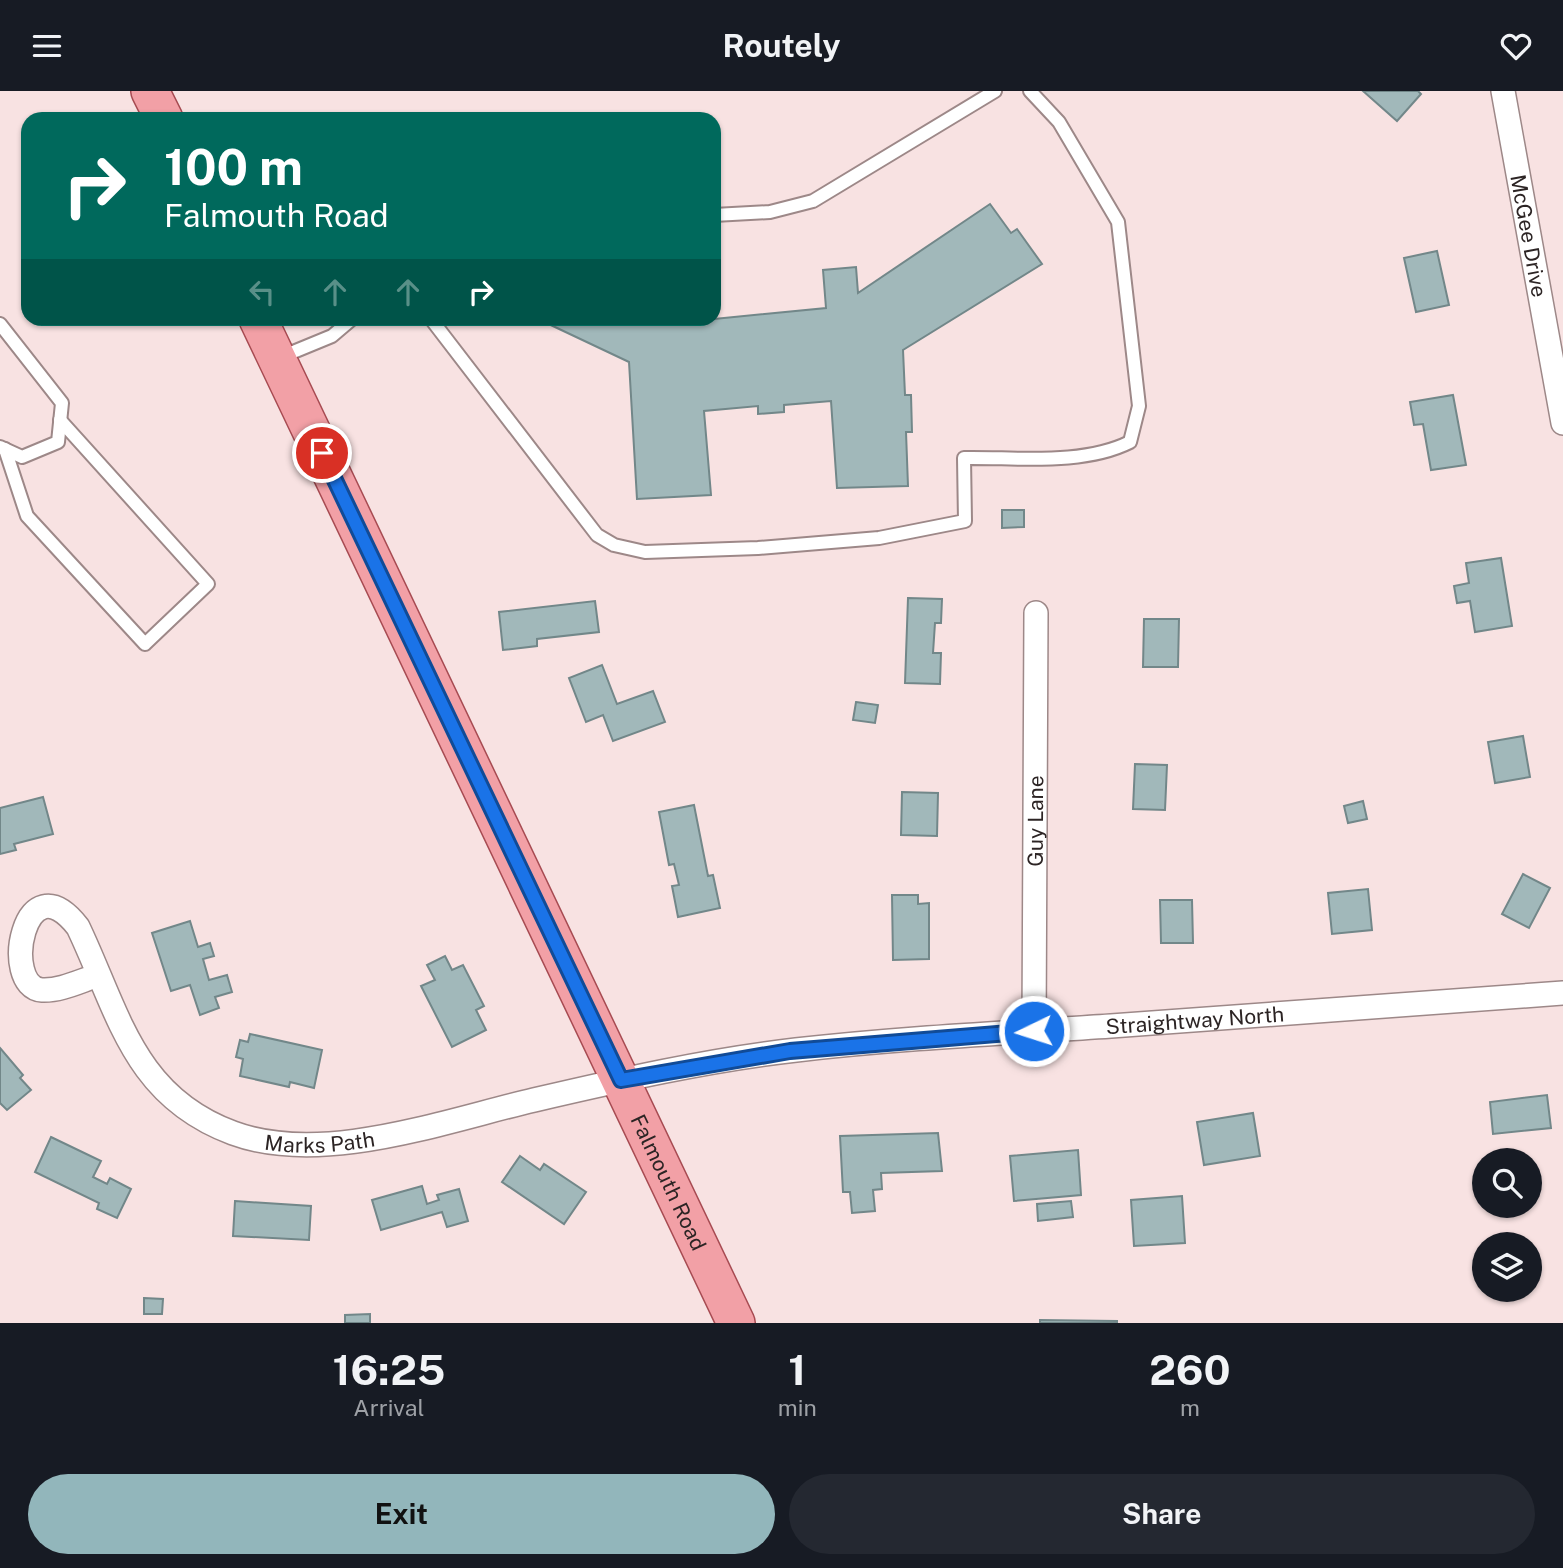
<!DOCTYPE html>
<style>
body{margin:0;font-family:"Public Sans",sans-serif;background:#242831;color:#f1f3f6;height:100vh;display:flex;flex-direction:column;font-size:26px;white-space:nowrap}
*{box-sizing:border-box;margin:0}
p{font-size:23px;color:#9ea1a6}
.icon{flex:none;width:38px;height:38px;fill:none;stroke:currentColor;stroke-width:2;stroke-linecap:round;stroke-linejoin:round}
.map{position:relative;height:1232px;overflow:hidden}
.side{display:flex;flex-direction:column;background:#171b24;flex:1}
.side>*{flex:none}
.hud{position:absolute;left:21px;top:21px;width:700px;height:214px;border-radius:21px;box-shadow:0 2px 5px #0004;background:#00695c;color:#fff;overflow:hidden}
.buttons{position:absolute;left:1472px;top:1057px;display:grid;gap:14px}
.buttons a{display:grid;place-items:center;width:70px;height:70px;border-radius:50%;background:#171b24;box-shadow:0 2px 5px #0004;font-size:35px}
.pin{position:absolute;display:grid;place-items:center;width:60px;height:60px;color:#fff;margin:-30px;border:4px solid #fff;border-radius:50%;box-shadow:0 2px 7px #0007}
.me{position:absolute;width:77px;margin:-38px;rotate:266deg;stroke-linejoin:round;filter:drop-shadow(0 0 5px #0008)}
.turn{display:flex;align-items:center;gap:24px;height:147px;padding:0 28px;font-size:32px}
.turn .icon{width:91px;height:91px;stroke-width:2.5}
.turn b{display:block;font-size:49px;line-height:60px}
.lanes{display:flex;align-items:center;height:66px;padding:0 28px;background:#0003;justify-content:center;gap:35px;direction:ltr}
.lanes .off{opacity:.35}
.eta{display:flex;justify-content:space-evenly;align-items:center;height:119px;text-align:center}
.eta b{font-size:42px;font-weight:700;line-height:49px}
.primary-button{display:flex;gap:14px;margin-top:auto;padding:14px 28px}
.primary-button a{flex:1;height:80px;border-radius:42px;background:#92b6bb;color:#111;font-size:28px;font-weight:700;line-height:80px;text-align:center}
.primary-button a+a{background:#242831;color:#f1f3f6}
header{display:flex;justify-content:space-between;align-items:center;height:91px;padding:0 28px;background:#171b24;font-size:32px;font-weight:700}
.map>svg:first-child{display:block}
.building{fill:#a1b8ba;stroke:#728789;stroke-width:2}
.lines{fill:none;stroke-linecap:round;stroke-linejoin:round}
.service-casing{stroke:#9d8888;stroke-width:16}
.minor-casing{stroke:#9d8888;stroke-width:26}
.primary-casing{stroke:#a74b52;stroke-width:40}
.service{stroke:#fff;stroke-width:12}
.minor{stroke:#fff;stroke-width:23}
.primary{stroke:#f2a0a6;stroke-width:37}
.route-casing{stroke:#114b97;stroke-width:18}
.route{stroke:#1a73e8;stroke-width:12}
.labels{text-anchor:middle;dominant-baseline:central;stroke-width:7;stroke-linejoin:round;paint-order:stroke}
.street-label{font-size:21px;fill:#2c2424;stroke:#fcf3f3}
</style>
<header><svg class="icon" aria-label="menu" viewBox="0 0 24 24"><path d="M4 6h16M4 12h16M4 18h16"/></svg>Routely<svg class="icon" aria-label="heart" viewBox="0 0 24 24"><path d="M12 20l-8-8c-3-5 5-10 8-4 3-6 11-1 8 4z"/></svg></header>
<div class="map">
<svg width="1563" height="1232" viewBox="0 0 1563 1232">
<rect width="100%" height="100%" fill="#f8e2e2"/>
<g class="building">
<path d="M1363 0H1418L1421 3 1397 30Z"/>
<path d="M990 113 1011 142 1017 138 1042 173 903 259 905 304H911L912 341H906L908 395 837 397 831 310 784 314V321L758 323V315L704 320 711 404 637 408 629 271 538 228H714L826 217 823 179 856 176 858 202Z"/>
<path d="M1437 160 1449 214 1416 221 1404 167Z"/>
<path d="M1453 304 1466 374 1431 379 1423 333 1414 334 1410 311Z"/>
<path d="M1002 419H1024V436L1002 437Z"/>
<path d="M1501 467 1512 535 1475 541 1470 510 1457 512 1454 495 1469 492 1466 472Z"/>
<path d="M908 507 942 508 941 532H935L933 562H941L940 593 905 592Z"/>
<path d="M595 510 599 541 537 548V555L503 559 499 521Z"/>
<path d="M1144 528H1179L1178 576H1143Z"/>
<path d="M602 574 617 613 653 600 665 631 613 650 603 624 586 631 569 587Z"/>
<path d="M856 611 878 614 875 632 853 629Z"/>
<path d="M1523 645 1530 686 1495 692 1488 651Z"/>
<path d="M1135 673 1167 674 1165 719 1133 718Z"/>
<path d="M902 701 938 702 937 745 901 744Z"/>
<path d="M43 706 53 743 14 753 16 759 0 763V717Z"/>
<path d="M1363 710 1367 728 1348 732 1344 715Z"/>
<path d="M694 714 708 785 713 784 720 817 678 826 672 795 679 794 674 773 669 774 659 721Z"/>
<path d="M1523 783 1550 797 1529 837 1502 823Z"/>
<path d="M1368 798 1372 839 1332 843 1328 802Z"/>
<path d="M892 804H918V813L929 812V868L893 869Z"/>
<path d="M1160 809H1192L1193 852H1161Z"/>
<path d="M190 830 198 856 210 852 214 865 203 868 209 889 227 884 232 901 215 906 219 917 200 924 190 894 171 900 152 842Z"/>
<path d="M445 865 452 879 463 874 484 915 476 919 486 939 452 956 421 895 435 889 427 874Z"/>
<path d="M250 943 322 959 314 997 290 991 289 996 240 985 243 968 236 966 240 949 248 951Z"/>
<path d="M0 957 23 984 20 987 31 999 7 1019 0 1012Z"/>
<path d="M1547 1004 1551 1037 1493 1043 1490 1011Z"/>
<path d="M1253 1022 1260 1065 1204 1074 1197 1031Z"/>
<path d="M938 1042 942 1080 881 1082 882 1098 873 1099 875 1120 852 1122 850 1101H843L840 1045Z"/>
<path d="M51 1046 101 1070 93 1086 107 1093 110 1087 131 1098 117 1127 97 1118 99 1112 35 1081Z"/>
<path d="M1078 1059 1081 1104 1014 1110 1010 1065Z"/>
<path d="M520 1065 540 1079 544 1073 586 1101 564 1133 502 1091Z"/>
<path d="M422 1095 427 1113 439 1109 437 1104 459 1098 468 1130 447 1136 442 1121 381 1139 372 1109Z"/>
<path d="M1182 1105 1185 1152 1134 1155 1131 1109Z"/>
<path d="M235 1110 311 1115 309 1149 233 1145Z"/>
<path d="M1071 1110 1073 1126 1038 1130 1037 1113Z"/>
<path d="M144 1207 163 1208 162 1223H144Z"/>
<path d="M370 1223V1232H345V1224Z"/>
<path d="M1040 1229 1117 1230V1232H1040Z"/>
</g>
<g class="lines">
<g class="service-casing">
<g id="service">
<path d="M714 124 770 121 813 110 995 0"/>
<path d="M431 228 597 444 614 454 645 461 758 457 879 447 965 430 964 367C1016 366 1082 375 1130 351L1139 315 1118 131 1059 31 1030 0"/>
<path d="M0 233 62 312 58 351 22 366 0 356"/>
<path d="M281 266 332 245 352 228"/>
<path d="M5 358 27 425 145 553 208 493 60 329"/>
</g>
</g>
<g class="minor-casing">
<g id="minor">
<path id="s1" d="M1503 0 1563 332"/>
<path id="s2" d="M99 884C82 889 61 900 42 899 0 896 24 766 78 836 119 922 133 1005 233 1042 322 1075 444 1030 534 1009 620 989 708 969 796 959 901 947 1006 942 1111 935 1262 924 1412 913 1563 902"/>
<path id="s3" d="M1034 940 1036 522"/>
</g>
</g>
<g class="primary-casing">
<g id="primary">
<path d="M150 0 164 28"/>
<path id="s4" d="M258 228 736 1232"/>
</g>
</g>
<use href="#service" class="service"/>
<use href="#minor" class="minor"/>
<use href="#primary" class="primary"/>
</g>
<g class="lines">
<g class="route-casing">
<path id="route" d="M322 362 621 989 790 960 1034 940"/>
</g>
<use href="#route" class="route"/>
</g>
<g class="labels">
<g class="street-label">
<text stroke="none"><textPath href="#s1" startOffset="147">McGee Drive</textPath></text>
<text stroke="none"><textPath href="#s3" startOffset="210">Guy Lane</textPath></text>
<text stroke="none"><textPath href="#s2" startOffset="1444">Straightway North</textPath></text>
<text stroke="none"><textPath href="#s2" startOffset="558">Marks Path</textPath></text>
<text stroke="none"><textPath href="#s4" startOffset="956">Falmouth Road</textPath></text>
</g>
</g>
</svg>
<div class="buttons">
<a><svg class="icon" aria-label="search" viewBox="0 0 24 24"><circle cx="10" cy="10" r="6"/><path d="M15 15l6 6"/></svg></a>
<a><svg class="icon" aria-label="layers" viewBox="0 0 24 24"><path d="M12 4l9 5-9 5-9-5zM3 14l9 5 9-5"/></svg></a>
</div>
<div class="pin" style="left:322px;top:362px;background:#d93025"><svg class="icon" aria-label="arrive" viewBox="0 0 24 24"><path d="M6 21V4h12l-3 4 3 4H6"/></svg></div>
<svg class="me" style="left:1034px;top:940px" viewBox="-20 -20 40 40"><circle r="17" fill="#1a73e8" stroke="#fff" stroke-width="3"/><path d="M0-11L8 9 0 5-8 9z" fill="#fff"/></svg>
<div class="hud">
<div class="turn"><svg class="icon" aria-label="right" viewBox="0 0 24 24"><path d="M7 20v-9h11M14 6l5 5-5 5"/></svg><div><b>100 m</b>Falmouth Road</div></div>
<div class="lanes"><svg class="icon off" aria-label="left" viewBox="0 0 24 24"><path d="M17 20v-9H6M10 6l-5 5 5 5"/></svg><svg class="icon off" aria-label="ahead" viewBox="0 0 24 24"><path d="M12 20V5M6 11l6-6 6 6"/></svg><svg class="icon off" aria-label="ahead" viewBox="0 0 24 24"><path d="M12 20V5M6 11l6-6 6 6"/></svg><svg class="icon" aria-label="right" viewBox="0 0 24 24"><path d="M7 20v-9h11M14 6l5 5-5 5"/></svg></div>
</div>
</div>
<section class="side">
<div class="eta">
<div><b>16:25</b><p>Arrival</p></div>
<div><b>1</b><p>min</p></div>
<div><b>260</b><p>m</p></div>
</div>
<div class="primary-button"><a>Exit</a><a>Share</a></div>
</section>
